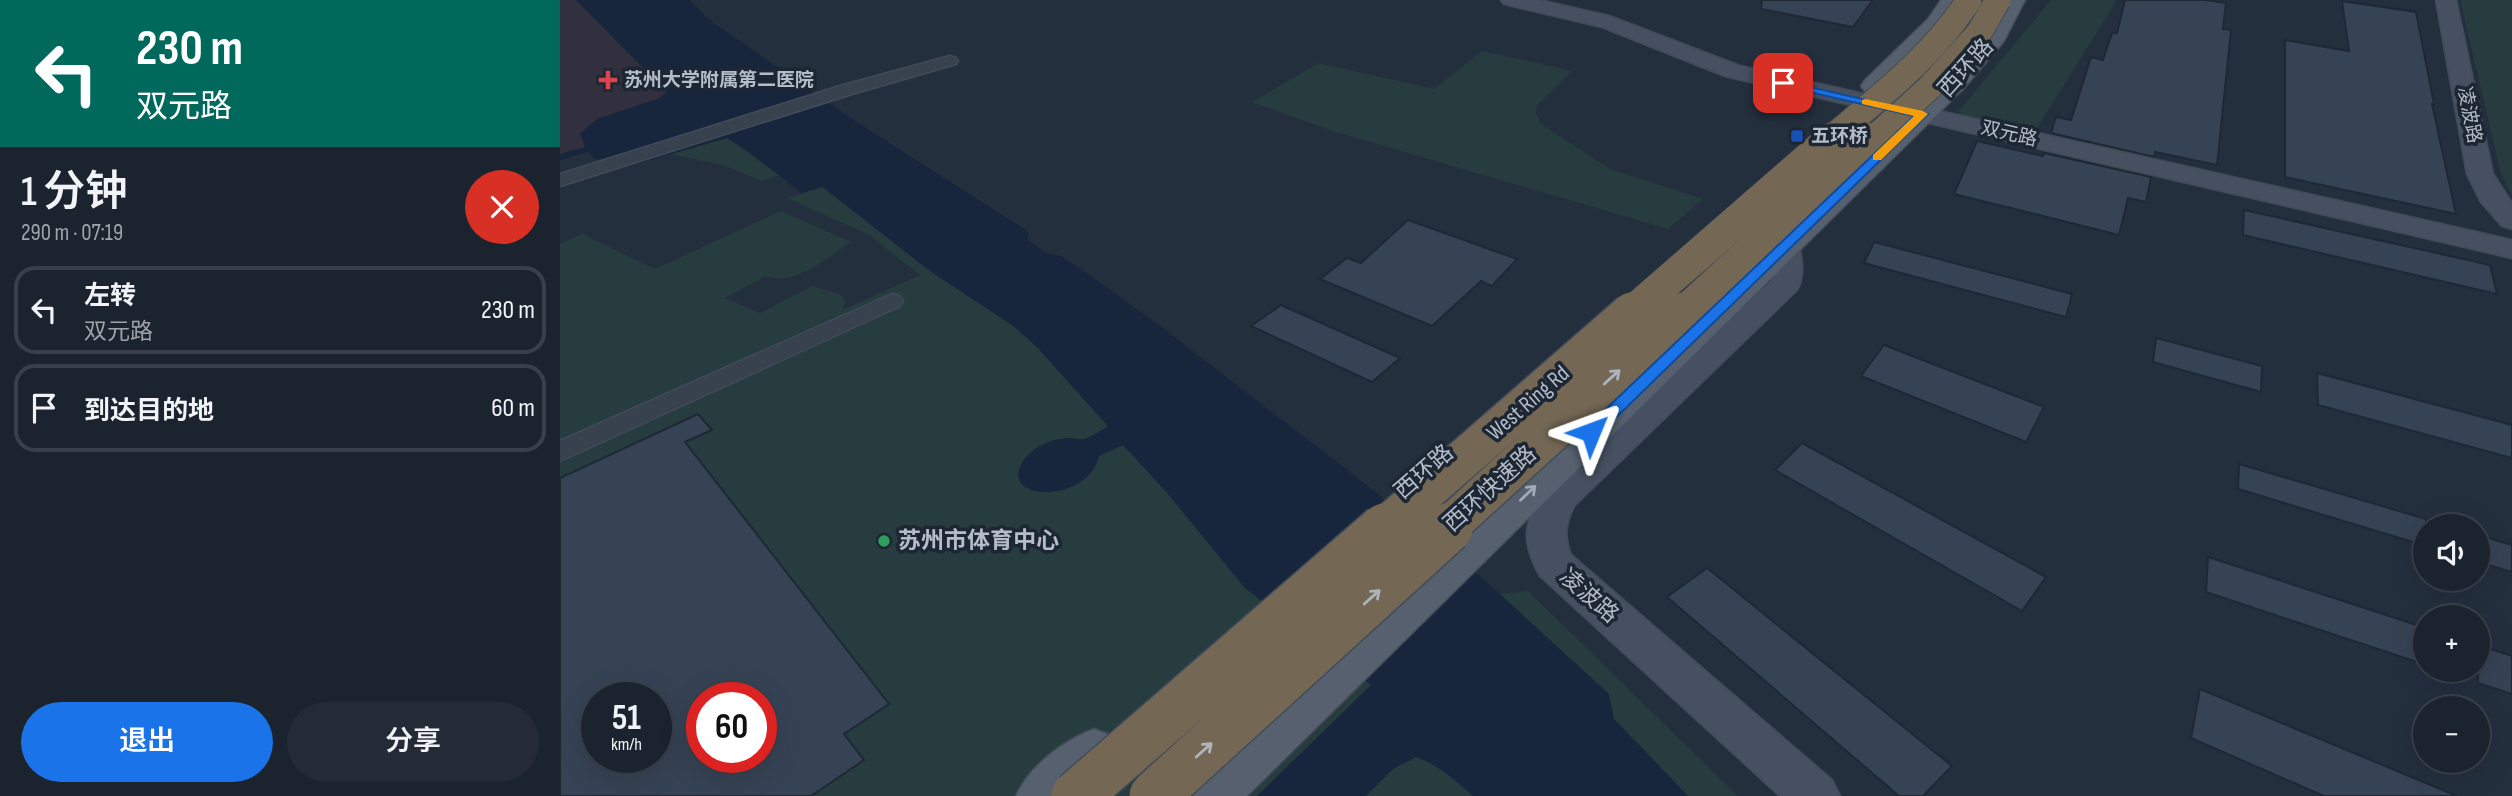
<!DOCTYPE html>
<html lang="zh">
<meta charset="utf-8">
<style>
body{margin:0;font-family:"Sofia Sans Condensed","Noto Sans SC",sans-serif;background:#242b36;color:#f1f3f6;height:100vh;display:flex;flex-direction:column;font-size:26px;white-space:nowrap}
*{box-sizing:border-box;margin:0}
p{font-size:23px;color:#a0a4aa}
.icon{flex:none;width:38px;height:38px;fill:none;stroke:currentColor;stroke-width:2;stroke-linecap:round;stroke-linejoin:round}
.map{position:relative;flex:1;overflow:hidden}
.details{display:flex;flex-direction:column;background:#1b232e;width:560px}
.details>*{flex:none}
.hud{background:#00695c;color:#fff;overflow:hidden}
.fabs{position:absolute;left:1853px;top:514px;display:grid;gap:14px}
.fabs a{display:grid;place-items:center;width:77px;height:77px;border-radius:50%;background:#1b232e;box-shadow:0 7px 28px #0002,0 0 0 2px #39404a;font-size:35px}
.speed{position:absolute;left:21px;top:682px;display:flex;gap:14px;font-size:35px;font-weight:700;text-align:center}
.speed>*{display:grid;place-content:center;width:91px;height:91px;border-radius:50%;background:#1b232e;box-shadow:0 7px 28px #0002,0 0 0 2px #39404a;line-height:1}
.speed small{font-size:18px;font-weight:400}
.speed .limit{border:10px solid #d22;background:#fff;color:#111}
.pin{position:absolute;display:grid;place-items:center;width:60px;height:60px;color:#fff;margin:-30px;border-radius:14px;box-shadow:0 4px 10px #0006}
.me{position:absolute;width:77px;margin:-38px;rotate:46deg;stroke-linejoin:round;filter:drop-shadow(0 0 5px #0008)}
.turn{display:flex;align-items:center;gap:24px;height:147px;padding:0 21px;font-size:32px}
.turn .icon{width:91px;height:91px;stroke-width:2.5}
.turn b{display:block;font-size:49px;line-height:60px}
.round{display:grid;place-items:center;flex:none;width:74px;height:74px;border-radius:37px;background:#242b36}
.head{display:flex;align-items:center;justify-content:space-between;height:119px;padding:0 21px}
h1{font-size:42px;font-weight:600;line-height:52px}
.action{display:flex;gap:14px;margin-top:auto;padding:14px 21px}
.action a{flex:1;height:80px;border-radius:42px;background:#1a73e8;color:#fff;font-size:28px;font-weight:600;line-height:80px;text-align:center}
.action a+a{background:#242b36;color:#f1f3f6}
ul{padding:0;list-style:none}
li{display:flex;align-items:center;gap:21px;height:88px;margin:0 14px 10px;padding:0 7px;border:4px solid #39404a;border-radius:21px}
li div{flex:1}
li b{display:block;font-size:26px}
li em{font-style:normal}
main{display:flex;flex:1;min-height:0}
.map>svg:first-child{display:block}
.medical{fill:#32303f}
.green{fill:#263c3f;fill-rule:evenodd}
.water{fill:#17263c}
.building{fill:#364354;stroke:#1f2835;stroke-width:2;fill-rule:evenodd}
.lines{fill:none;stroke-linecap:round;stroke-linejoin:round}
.street-casing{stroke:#414a57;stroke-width:3}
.secondary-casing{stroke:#414a57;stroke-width:3}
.primary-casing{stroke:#414a57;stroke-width:3}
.street{fill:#38414e;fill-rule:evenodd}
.secondary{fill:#465061;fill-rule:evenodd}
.primary{fill:#56606e;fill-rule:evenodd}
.highway-bridge-far3-casing{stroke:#434c59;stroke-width:27;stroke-linecap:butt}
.highway-bridge-far2-casing{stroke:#434c59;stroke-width:33;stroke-linecap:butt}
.highway-bridge-far1-casing{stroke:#434c59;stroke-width:42;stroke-linecap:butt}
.highway-bridge-casing{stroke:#434c59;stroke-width:52;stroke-linecap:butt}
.highway-bridge-far3{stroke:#746855;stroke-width:25}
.highway-bridge-far2{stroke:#746855;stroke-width:32}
.highway-bridge-far1{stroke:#746855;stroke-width:39}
.highway-bridge{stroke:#746855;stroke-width:49}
.oneway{stroke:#aeb4bd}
.oneway2{stroke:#a1aab7}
.route{fill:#1a73e8;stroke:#114b97;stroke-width:2}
.slow{fill:#f59e0b}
.health-dot{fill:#e0444e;stroke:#1d2633;stroke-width:2.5}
.transit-dot{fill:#1a4fb4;stroke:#1d2633;stroke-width:2.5}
.leisure-dot{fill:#2e9e5b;stroke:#1d2633;stroke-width:2.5}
.labels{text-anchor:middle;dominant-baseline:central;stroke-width:7;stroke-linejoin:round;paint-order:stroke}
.far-poi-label{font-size:19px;font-weight:bold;fill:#b4bcc9;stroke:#1d2633;text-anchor:start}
.far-street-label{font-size:19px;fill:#b4bcc9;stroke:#1d2633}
.street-label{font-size:23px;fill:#b4bcc9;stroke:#1d2633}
.poi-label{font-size:23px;font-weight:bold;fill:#b4bcc9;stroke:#1d2633;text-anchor:start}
</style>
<main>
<section class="details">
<div class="hud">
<div class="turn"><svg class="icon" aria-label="left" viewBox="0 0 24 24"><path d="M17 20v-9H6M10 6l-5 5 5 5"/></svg><div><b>230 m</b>双元路</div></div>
</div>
<div class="head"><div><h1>1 分钟</h1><p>290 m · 07:19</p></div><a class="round" style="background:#d93025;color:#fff"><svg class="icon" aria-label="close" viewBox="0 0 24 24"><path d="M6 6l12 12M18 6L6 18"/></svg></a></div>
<ul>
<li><svg class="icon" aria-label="left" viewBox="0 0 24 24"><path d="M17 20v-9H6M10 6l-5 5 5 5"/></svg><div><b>左转</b><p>双元路</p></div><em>230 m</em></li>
<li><svg class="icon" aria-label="arrive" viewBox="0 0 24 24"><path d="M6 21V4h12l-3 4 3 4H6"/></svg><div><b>到达目的地</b></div><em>60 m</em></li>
</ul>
<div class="action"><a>退出</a><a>分享</a></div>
</section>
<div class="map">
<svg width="1952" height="796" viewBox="0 0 1952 796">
<rect width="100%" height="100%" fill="#242f3e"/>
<path class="medical" d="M0 0H16L107 91 100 98 37 119 20 133 25 147 0 154Z"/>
<g class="green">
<path d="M1491 0H1557L1474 133 1406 118 1398 112Z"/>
<path d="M1900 0H1952V197L1941 173Z"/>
<path d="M922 51 1012 71 977 105 976 113 981 124 1050 169 1143 199 1108 229 773 131 692 102 759 63 874 89Z"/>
<path d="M167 138 219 175 202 181 163 165 110 154Z"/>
<path d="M262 187 370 271 452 325 477 347 609 495 685 588 811 685 891 776 913 796H0V244L22 234 95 269 221 211 291 242C268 257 235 287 206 276L165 298 200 313 252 286 279 294 285 300 282 310 360 275 309 235 227 198ZM37 698H96V758H37ZM142 698H201V758H142Z"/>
<path d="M968 591 1178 796H1128L1054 719 1048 694 940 594Z"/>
</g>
<path class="water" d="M16 0H130L148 19 298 123 469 232 467 239 485 253 501 256 527 273 604 329 803 482 920 576 1049 694 1054 719 1128 796H913C896 781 879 765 856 757L833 769 806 796H697L811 685 685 588 609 495 563 445 539 456C528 504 439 502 462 463 471 447 491 439 508 438 513 438 519 440 524 439 532 437 541 430 548 426L477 347 452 325 370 271 263 187 242 193 181 146 167 138 80 163 72 151 36 160 28 152 0 160V154L25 147 20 133 37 119 100 98 107 92Z"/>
<g class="building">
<path d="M1202 0H1313L1293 27 1201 9Z"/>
<path d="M1565 0H1645L1666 3 1663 29 1671 30 1657 165 1595 152 1594 157 1491 133 1496 117 1511 120 1531 57 1543 60 1552 33H1557Z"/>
<path d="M1782 1 1856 12 1874 104H1872L1896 214 1725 177V40L1789 51Z"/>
<path d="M1417 141 1483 156 1484 153 1591 177 1586 202 1568 198 1559 235 1394 194Z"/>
<path d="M1684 210 1930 265 1937 294 1683 235Z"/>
<path d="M848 220 957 259 932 286 921 281 872 326 760 279 787 258 801 263Z"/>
<path d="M1314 242 1512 294 1506 317 1304 263Z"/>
<path d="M721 305 840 358 812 382 691 326Z"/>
<path d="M1596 338 1702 366 1701 392 1593 362Z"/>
<path d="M1324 345 1484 407 1466 442 1301 376Z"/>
<path d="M1757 373 1952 425V458L1758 405Z"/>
<path d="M138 414 152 430 125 442 329 704 284 734 304 760 251 796H0V478ZM37 698H96V758H37ZM142 698H201V758H142Z"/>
<path d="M1242 443 1486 577 1462 611 1215 470Z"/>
<path d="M1679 464 1866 519V546L1678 489Z"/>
<path d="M1918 535 1952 545V572L1918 562Z"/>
<path d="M1648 557 1866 628V665L1646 592Z"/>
<path d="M1147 568 1392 766 1363 796H1339L1107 597Z"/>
<path d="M1918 645 1952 656V694L1918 683Z"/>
<path d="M1640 689 1897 796H1764L1631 738Z"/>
</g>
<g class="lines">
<g class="street-casing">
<g id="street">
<path d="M390 56 396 58 398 61 396 64 292 94 0 186V174L280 86Z"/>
<path d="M332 294 340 296 343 301 340 306 0 461V441Z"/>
</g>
</g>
<g class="secondary-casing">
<g id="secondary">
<path d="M941 0H979L1049 16 1180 66 1952 240V258L1165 76 1042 27 944 4Z"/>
<path d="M1876 0H1896L1933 174 1952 203V229L1942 226 1921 202 1907 174Z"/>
<path d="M1225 237 1235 240C1243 251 1245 278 1237 290L1014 506C1005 524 1004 537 1011 555L1272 780 1280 796H1220L980 576C959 538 965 523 985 487L1211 281 1210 246 1215 240Z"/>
</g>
</g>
<g class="primary-casing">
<g id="primary">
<path d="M1381 0H1403L1384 29 1323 92 1314 94 1305 92 1301 86 1305 80 1368 19Z"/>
<path d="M1443 0H1465L1444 41 1404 88 687 796H623L631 778 1386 76 1425 33Z"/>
<path d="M534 729 553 736 560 753 553 770 523 796H456C469 766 504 740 534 729Z"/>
</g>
</g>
<use href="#street" class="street"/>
<use href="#secondary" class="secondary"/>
<use href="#primary" class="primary"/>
<g class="highway-bridge-far3-casing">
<g id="highway-bridge-far3">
<path d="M1269 140C1319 97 1373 56 1409 0"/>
<path d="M1312 140 1369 88 1419 33 1438 0"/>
</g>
</g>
<g class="highway-bridge-far2-casing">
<g id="highway-bridge-far2">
<path d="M1070 314 1271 139"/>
<path d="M1122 314 1313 139"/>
</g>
</g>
<g class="highway-bridge-far1-casing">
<g id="highway-bridge-far1">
<path d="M823 529 1072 312"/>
<path d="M886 529 1124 312"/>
</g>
</g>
<g class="highway-bridge-casing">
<g id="highway-bridge">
<path d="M516 796 825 528"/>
<path d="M594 796 888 528"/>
</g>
</g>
<use href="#highway-bridge-far3" class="highway-bridge-far3"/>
<use href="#highway-bridge-far2" class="highway-bridge-far2"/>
<use href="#highway-bridge-far1" class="highway-bridge-far1"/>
<use href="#highway-bridge" class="highway-bridge"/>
</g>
<defs><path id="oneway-shaft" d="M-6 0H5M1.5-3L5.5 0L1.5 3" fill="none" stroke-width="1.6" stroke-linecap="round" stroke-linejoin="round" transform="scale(1.75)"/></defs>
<g class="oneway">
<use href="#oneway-shaft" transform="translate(1052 377) rotate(-42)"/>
<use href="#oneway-shaft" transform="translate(812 597) rotate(-42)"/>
<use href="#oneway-shaft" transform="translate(644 750) rotate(-42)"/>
</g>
<use class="oneway2" href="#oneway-shaft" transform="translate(968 493) rotate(-44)"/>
<path class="route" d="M1219 80 1368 114 1037 436H1026L1023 432 1026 428 1354 116 1219 85Z"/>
<path class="slow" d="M1306 99 1363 111 1368 114 1321 160H1313V155L1354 116 1302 104V100Z"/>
<path class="health-dot" d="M44.5 69.5h7v7h7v7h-7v7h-7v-7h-7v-7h7z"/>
<rect class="transit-dot" x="1230" y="129" width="14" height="14" rx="3.5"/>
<circle class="leisure-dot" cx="324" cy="541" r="7"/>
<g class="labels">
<g class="far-poi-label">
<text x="64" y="80">苏州大学附属第二医院</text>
<text x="1251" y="136">五环桥</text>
</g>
<g class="far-street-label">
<text transform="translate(1909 115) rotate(79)">凌波路</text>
<text transform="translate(1449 134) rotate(13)">双元路</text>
</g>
<g class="street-label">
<text transform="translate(1406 68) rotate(-48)">西环路</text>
<text transform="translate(968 403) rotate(-41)">West Ring Rd</text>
<text transform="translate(864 472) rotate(-41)">西环路</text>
<text transform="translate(930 489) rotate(-42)">西环快速路</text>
<text transform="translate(1029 596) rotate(41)">凌波路</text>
</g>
<g class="poi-label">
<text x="338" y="541">苏州市体育中心</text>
</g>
</g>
</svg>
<div class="fabs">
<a><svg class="icon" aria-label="sound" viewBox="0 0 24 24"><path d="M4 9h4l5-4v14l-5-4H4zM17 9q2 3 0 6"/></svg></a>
<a>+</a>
<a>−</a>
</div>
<div class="speed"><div>51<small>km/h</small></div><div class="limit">60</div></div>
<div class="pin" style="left:1223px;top:83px;background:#d93025"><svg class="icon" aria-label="arrive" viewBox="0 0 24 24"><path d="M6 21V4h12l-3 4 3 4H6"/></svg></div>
<svg class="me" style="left:1031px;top:432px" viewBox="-20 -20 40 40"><path d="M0-17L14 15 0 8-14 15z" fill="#1a73e8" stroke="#fff" stroke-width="4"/></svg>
</div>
</main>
